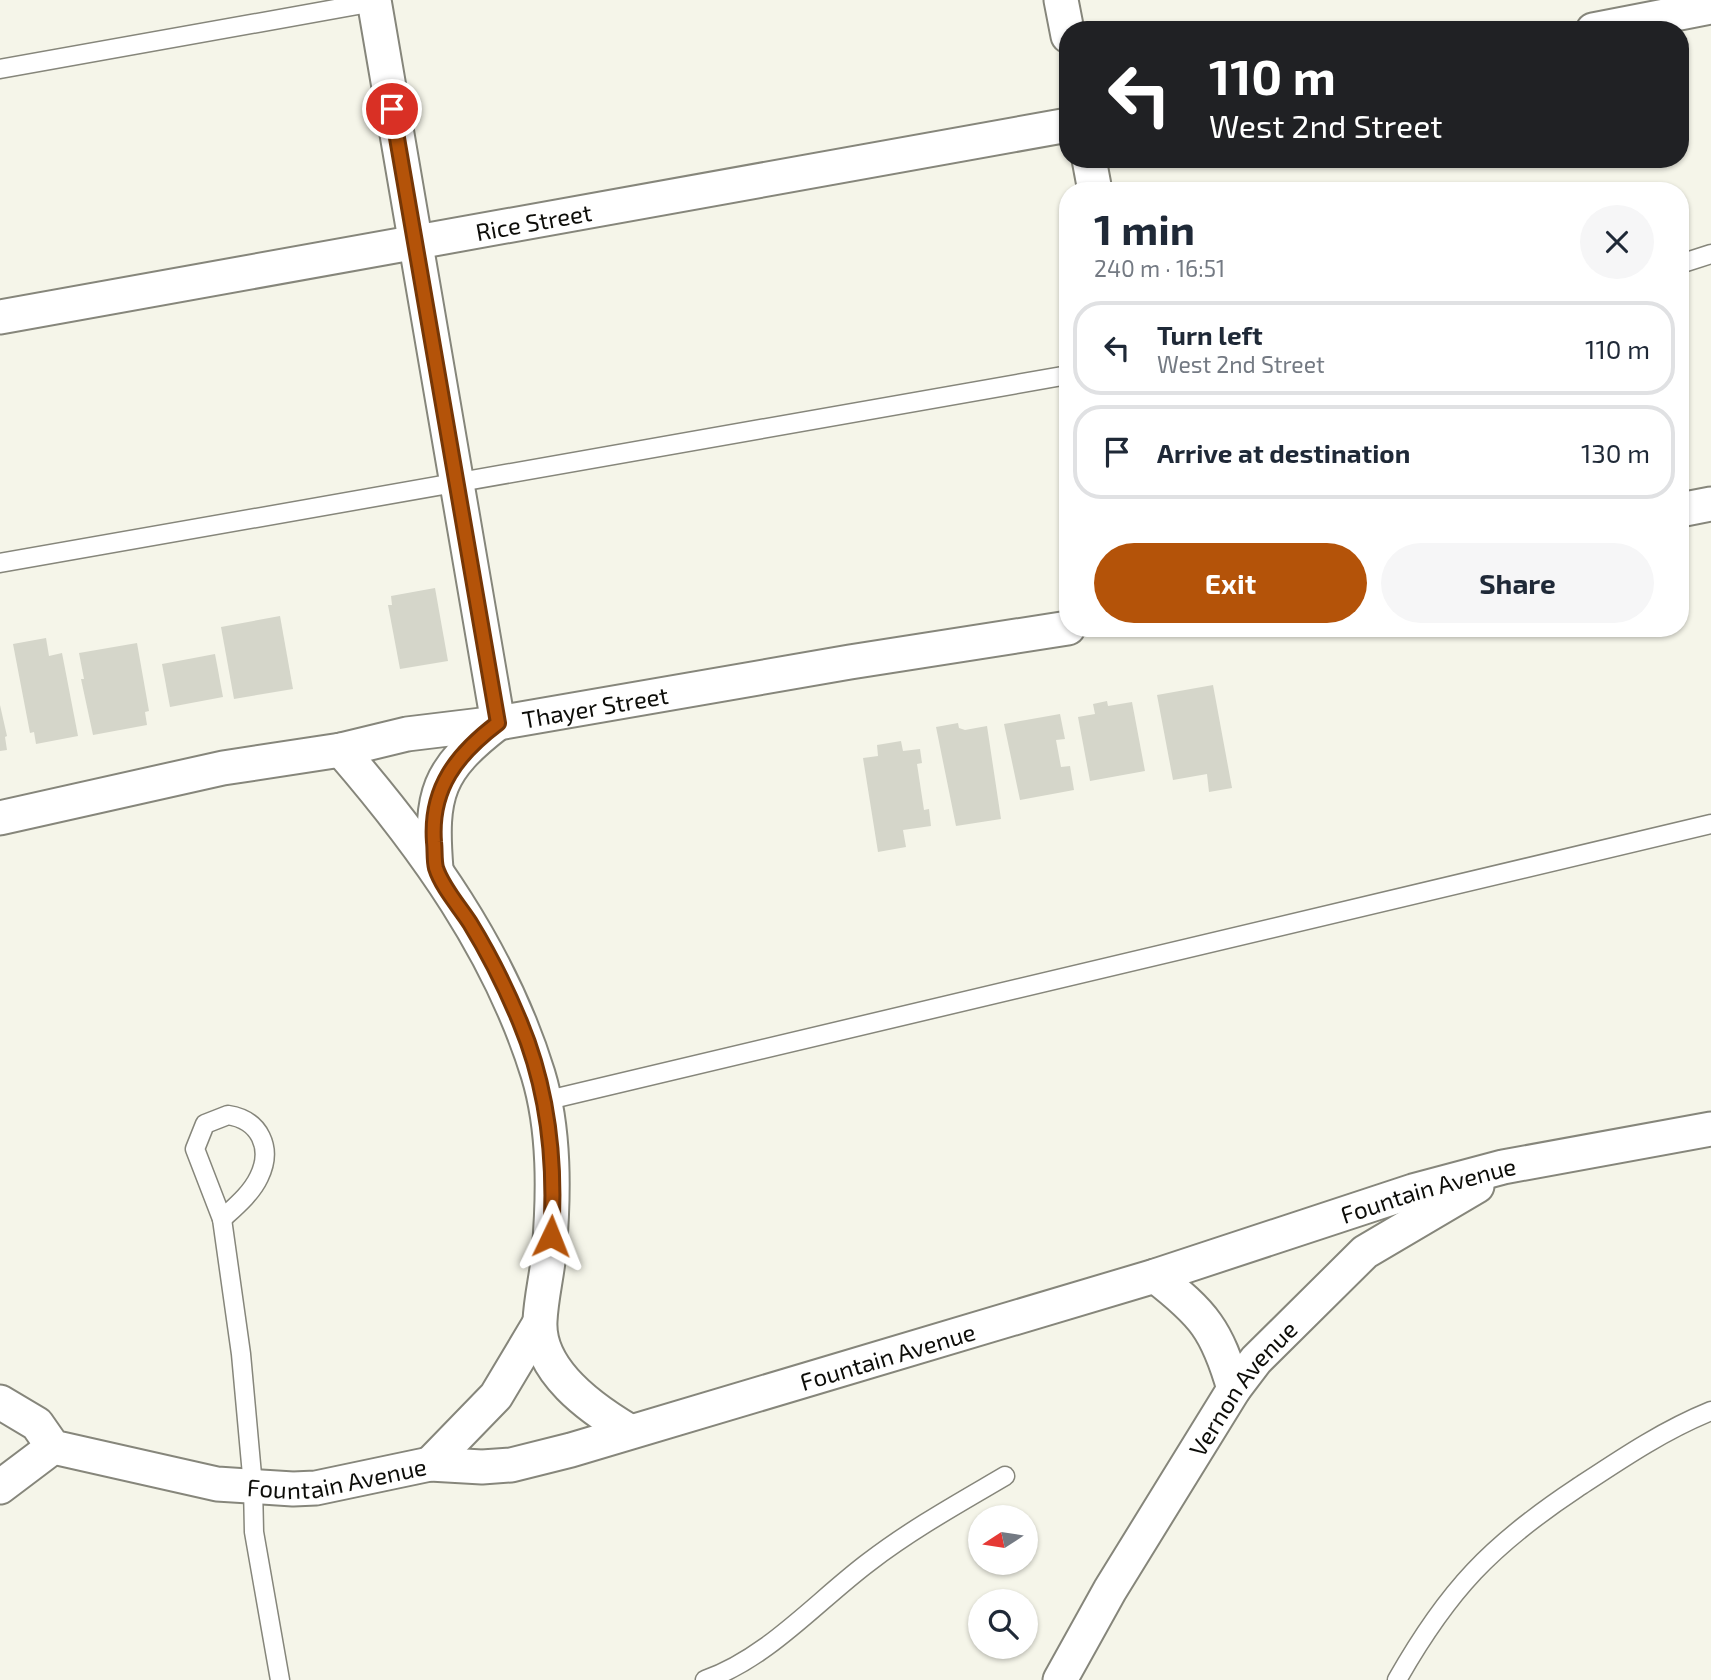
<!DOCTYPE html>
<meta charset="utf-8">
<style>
body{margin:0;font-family:"Exo 2",sans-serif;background:#f6f6f7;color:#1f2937;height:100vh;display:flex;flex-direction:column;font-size:26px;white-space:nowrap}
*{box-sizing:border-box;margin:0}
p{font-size:23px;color:#747a83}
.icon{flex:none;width:38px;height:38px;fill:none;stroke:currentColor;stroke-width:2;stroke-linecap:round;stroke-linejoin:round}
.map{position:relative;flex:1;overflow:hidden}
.sheet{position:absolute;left:1059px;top:182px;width:630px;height:455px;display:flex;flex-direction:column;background:#fff;border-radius:28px;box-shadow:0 2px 5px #0004}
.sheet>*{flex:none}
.banner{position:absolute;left:1059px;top:21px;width:630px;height:147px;border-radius:28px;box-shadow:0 2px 5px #0004;background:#202124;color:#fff;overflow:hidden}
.needle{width:46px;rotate:258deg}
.tools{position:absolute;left:968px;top:1505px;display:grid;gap:14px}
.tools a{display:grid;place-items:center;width:70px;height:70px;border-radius:50%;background:#fff;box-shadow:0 2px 5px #0004;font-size:35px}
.pin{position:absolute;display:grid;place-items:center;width:60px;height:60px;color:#fff;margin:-30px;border:4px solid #fff;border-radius:50%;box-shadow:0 2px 7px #0007}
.me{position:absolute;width:77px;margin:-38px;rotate:2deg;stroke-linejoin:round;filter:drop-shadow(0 0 5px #0008)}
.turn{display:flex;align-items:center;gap:24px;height:147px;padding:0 35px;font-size:32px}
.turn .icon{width:91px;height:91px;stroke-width:2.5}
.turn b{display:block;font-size:49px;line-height:60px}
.round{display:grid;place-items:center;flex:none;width:74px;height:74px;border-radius:37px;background:#f6f6f7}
.head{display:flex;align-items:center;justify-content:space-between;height:119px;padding:0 35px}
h1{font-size:42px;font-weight:700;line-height:52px}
.button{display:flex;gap:14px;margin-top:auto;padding:14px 35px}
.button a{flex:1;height:80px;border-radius:42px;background:#b45309;color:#fff;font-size:28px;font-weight:700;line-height:80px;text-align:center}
.button a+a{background:#f6f6f7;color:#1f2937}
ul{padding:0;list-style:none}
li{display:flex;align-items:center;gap:21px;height:94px;margin:0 14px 10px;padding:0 21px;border:4px solid #e0e1e3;border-radius:28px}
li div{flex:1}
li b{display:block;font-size:26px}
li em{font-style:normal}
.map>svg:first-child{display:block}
.building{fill:#d5d6ca}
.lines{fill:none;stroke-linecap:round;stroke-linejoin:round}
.lane-casing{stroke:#86867b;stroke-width:21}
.street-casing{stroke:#86867b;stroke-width:37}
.lane{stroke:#fff;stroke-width:18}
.street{stroke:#fff;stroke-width:33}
.route-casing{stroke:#753606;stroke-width:18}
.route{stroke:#b45309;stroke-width:12}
.labels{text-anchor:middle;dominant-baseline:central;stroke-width:5;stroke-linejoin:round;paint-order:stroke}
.street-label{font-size:24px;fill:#0d0d09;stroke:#fff}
</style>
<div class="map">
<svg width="1711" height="1680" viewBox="0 0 1711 1680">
<rect width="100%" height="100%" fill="#f5f5e9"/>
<g class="building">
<path d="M435 588 448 661 400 669 388 605H392L391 596Z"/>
<path d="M280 616 293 689 234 699 221 627Z"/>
<path d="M46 638 49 656 62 653 78 736 36 744 34 732 30 733 13 644Z"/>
<path d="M137 643 149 711 145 712 147 725 93 735 81 679H84L79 653Z"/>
<path d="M215 654 223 697 170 707 162 664Z"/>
<path d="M1213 685 1232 788 1209 792 1207 774 1173 780 1157 695Z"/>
<path d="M1107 701 1108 706 1132 702 1145 771 1090 781 1078 717 1095 714 1093 704Z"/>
<path d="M0 705 7 736 5 737 7 750 0 751Z"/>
<path d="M1060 714 1065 739 1056 740 1061 767 1070 766 1074 790 1020 800 1004 724Z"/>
<path d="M958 723 959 728 965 730 987 726 1001 819 956 826 936 727Z"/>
<path d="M901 741 903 751 920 749 922 763 917 764 924 810 929 809 931 826 903 830 906 847 878 852 863 758 878 756 877 745Z"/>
</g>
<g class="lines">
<g class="lane-casing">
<g id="lane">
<path d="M0 69 380 1"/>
<path d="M1680 264 1711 254"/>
<path d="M0 563 1068 375"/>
<path d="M544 1101 1711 824"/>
<path d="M228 1115C260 1120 273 1148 259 1177 251 1194 235 1207 222 1219L195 1149 205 1124Z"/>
<path d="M222 1219 241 1354 253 1486 254 1532 280 1680"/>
<path d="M705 1680C768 1658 817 1601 869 1562 912 1529 959 1503 1005 1476"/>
<path d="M1397 1680C1448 1590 1491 1545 1577 1488 1621 1459 1662 1431 1711 1411"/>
</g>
</g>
<g class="street-casing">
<g id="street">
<path d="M374 0 498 723C437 770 430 794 436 869"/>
<path d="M1061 0 1068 36"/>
<path d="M1593 30 1711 7"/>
<path d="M1089 159 1095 191"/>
<path id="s1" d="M0 317 1068 125"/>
<path d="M1680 510 1711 504"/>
<path d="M341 750C424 846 500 951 538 1074 555 1130 554 1194 549 1253 547 1275 541 1298 540 1321 537 1371 592 1409 629 1431"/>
<path id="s2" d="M0 818 223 768 341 750 407 734 498 723 850 662 1068 628"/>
<path d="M1155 1276C1204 1314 1217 1330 1234 1389"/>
<path id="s3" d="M0 1402 37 1424 53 1447 217 1484 293 1489 316 1488 430 1464 482 1467 511 1465 571 1450 1155 1276 1413 1191 1503 1167 1711 1129"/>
<path d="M430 1464 496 1396 539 1324"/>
<path d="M0 1487 53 1447"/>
<path id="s4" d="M1060 1680 1110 1590 1234 1389 1256 1360 1365 1252 1477 1186"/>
</g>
</g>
<use href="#lane" class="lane"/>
<use href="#street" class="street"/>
</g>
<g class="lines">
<g class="route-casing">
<path id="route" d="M392 109 498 723C457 754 430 788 434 842 435 850 434 860 436 868 442 887 459 906 470 923 489 954 506 988 520 1022 548 1089 556 1163 551 1236"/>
</g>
<use href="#route" class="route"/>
</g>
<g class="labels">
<g class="street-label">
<text stroke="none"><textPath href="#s1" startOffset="542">Rice Street</textPath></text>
<text stroke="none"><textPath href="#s2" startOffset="606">Thayer Street</textPath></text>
<text stroke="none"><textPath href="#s3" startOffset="1494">Fountain Avenue</textPath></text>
<text stroke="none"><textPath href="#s3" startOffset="928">Fountain Avenue</textPath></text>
<text stroke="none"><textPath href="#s4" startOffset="345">Vernon Avenue</textPath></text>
<text stroke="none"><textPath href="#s3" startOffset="360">Fountain Avenue</textPath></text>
</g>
</g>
</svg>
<div class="tools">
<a><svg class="needle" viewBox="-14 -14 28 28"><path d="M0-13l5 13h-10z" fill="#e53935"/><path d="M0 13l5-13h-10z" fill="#747a83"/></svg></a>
<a><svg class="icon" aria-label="search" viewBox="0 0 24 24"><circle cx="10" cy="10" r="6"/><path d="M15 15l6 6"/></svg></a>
</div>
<div class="pin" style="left:392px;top:109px;background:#d93025"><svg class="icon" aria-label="arrive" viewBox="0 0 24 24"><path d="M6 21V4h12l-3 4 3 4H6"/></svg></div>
<svg class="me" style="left:551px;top:1236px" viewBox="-20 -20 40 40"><path d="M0-17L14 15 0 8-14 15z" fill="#b45309" stroke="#fff" stroke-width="4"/></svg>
<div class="banner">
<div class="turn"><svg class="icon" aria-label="left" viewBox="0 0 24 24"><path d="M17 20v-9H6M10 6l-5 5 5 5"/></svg><div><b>110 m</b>West 2nd Street</div></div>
</div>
<section class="sheet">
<div class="head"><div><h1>1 min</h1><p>240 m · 16:51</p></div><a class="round"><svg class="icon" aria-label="close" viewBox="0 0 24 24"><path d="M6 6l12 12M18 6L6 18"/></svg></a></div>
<ul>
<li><svg class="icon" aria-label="left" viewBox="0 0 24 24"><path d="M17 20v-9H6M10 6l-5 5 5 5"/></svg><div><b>Turn left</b><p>West 2nd Street</p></div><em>110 m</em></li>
<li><svg class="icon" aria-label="arrive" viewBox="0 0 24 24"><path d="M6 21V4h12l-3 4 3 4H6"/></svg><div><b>Arrive at destination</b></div><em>130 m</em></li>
</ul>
<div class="button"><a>Exit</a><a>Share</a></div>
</section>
</div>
